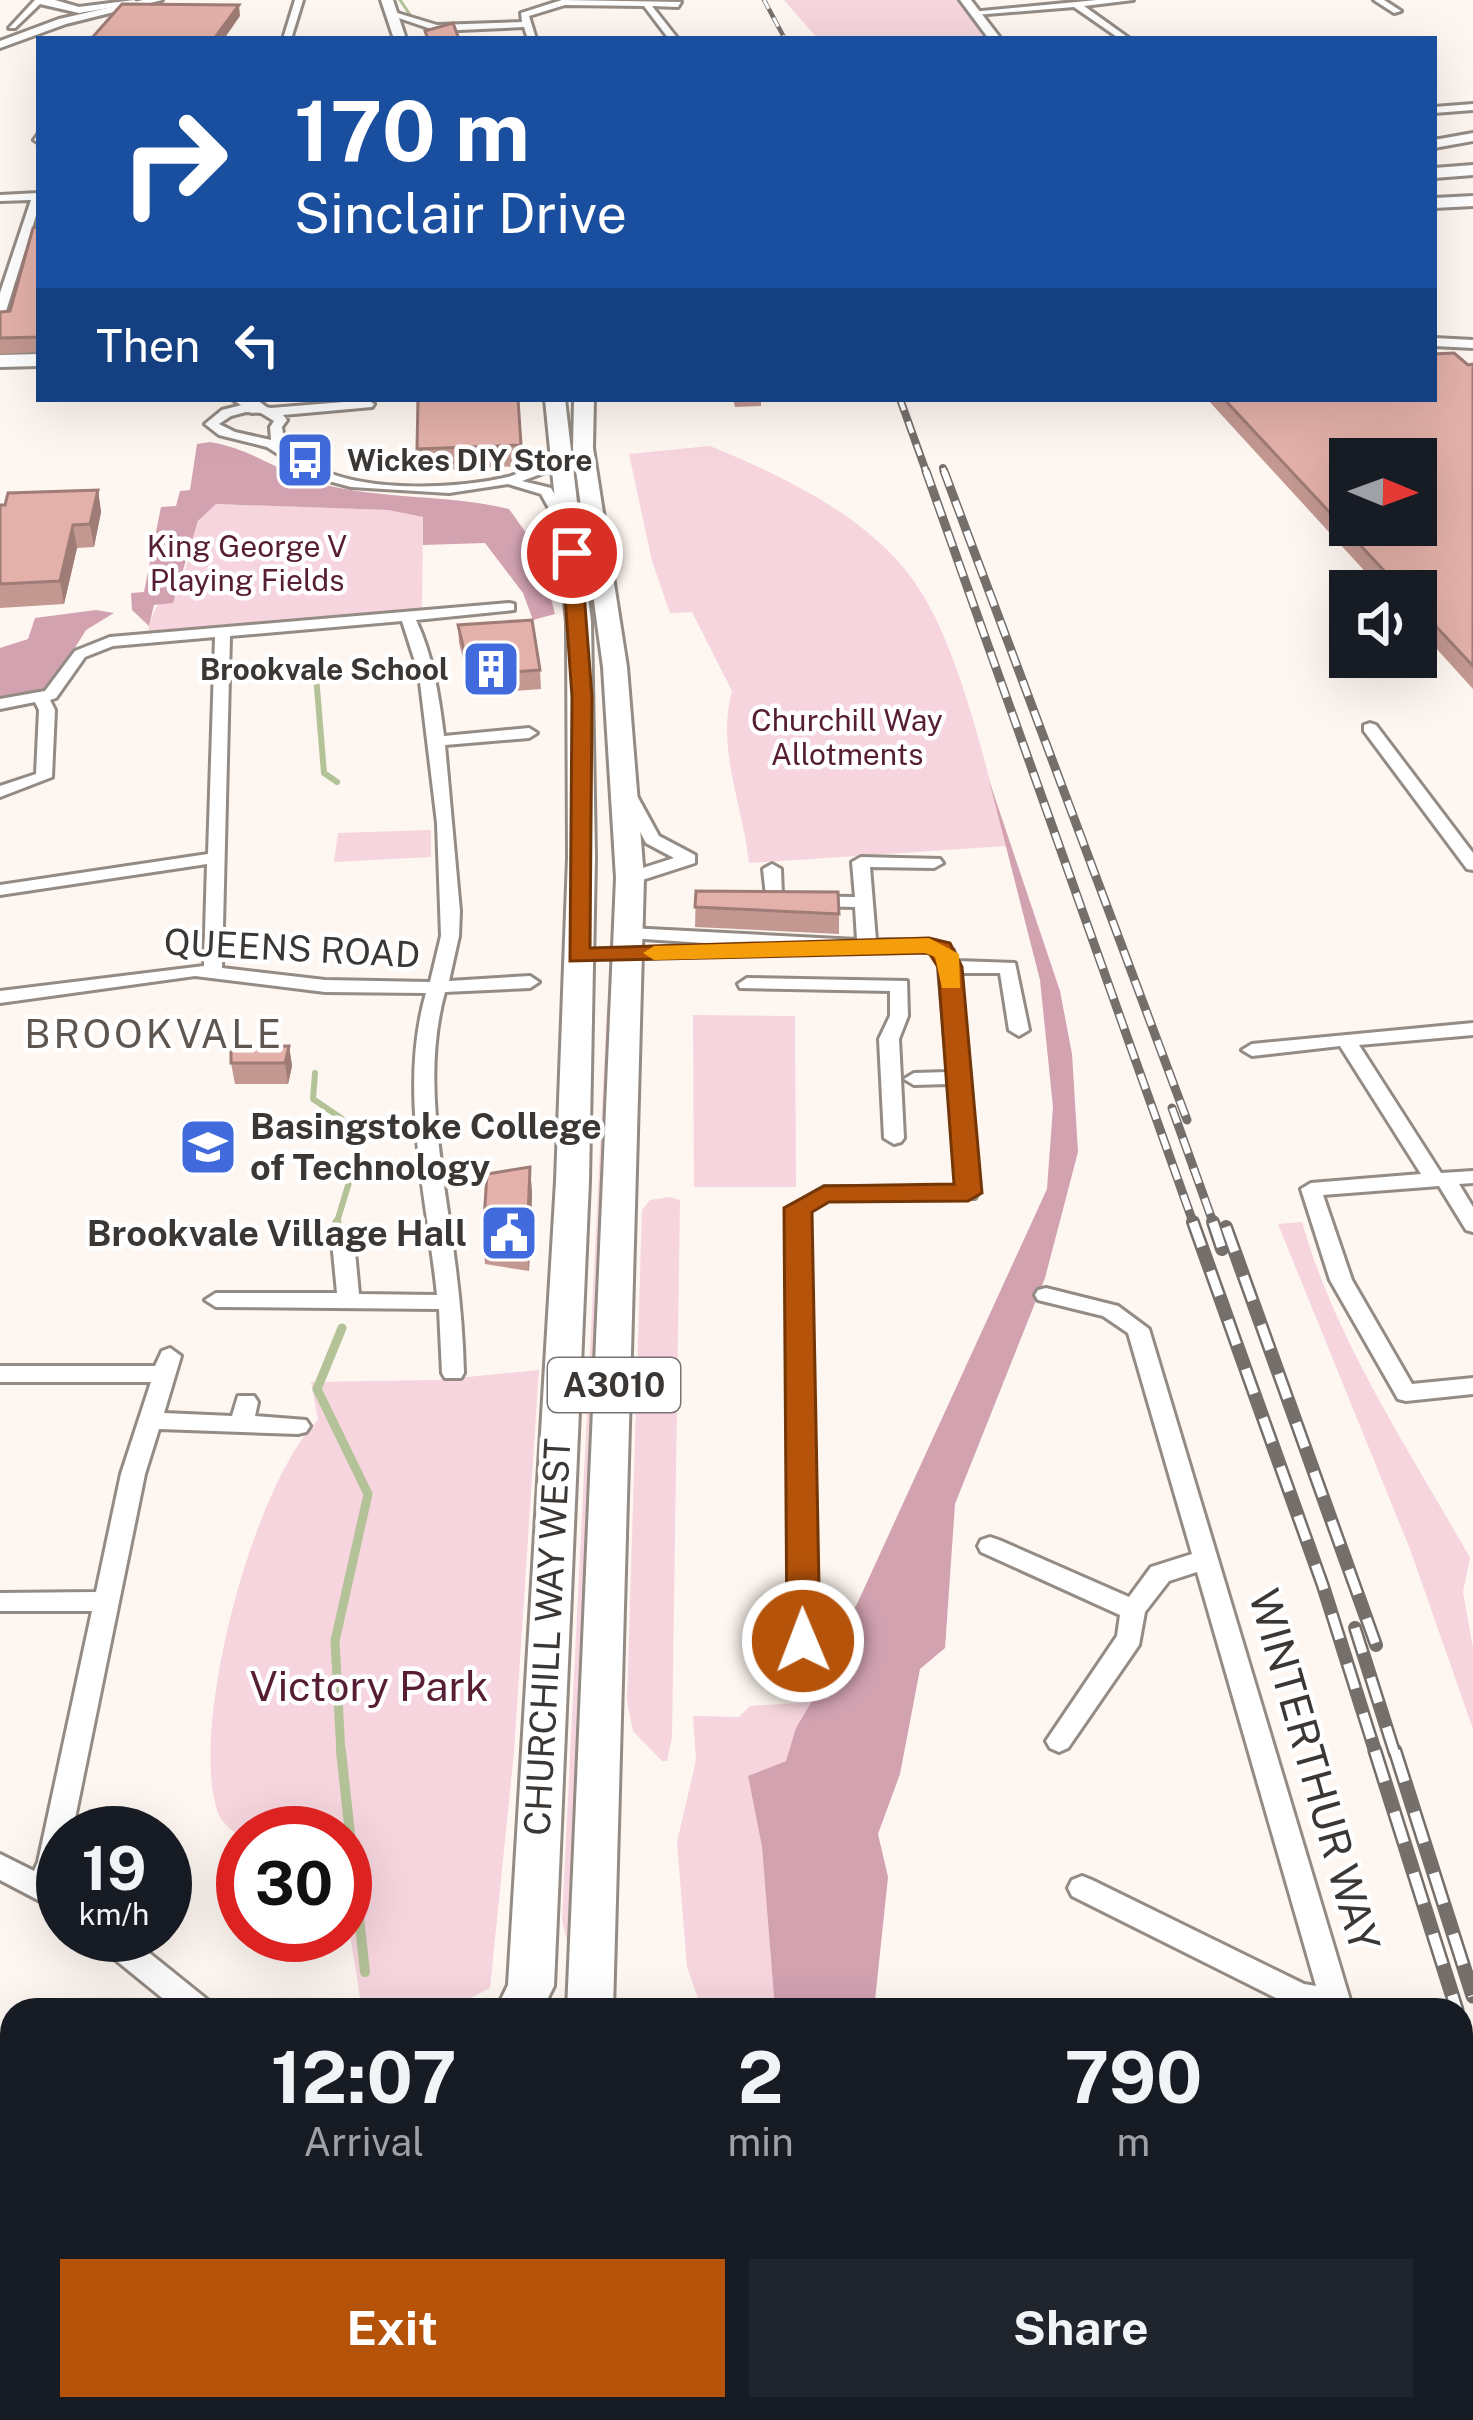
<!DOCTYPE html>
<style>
body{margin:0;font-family:"Public Sans",sans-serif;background:#20242c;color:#f1f3f6;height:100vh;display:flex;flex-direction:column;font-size:45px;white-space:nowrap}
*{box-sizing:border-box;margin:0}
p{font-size:39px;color:#9ea1a6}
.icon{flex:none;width:66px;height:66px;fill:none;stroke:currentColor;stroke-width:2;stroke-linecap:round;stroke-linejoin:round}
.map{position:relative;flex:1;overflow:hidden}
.sheet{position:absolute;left:0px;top:1998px;width:1473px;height:423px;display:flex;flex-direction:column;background:#171b24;border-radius:36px 36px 0 0;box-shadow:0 12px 48px #0002}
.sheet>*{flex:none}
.banner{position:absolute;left:36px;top:36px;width:1401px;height:366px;border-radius:0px;box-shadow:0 12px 48px #0002;background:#1a4fa0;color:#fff;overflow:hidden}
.needle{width:78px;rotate:91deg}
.tools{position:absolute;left:1329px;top:438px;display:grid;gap:24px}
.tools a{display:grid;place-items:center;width:108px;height:108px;border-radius:0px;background:#171b24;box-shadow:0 12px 48px #0002;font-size:60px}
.speed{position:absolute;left:36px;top:1806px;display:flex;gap:24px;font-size:60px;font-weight:700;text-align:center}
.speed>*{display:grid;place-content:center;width:156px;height:156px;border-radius:50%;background:#171b24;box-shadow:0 12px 48px #0002;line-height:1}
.speed small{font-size:30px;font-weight:400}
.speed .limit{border:18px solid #d22;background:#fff;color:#111}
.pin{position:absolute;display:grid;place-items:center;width:102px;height:102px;color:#fff;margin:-51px;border:6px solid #fff;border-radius:50%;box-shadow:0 3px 12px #0007}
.me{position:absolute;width:132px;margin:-66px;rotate:359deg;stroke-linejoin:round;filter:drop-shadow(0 0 9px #0008)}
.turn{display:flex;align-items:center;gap:42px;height:252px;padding:0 60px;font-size:54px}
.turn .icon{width:156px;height:156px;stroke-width:2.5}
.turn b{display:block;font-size:84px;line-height:102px}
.then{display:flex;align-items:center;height:114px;padding:0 60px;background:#0003;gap:24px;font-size:45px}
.eta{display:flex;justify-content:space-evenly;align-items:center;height:204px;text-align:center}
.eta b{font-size:72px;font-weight:700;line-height:84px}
.cta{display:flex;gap:24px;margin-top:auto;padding:24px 60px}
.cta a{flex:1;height:138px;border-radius:0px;background:#b45309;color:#fff;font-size:48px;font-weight:700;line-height:138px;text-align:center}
.cta a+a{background:#20242c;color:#f1f3f6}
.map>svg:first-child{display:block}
.green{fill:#f6d5de}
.forest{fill:#d2a2b1}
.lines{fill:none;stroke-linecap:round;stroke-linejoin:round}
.stream-far3{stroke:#b4c298;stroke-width:3}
.stream-far2{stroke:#b4c298;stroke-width:6}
.stream-far1{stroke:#b4c298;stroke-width:9}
.stream{stroke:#b4c298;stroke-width:10}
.minor-casing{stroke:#938b84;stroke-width:6}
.tertiary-casing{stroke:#938b84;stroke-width:6}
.secondary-casing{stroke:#938b84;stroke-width:6}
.primary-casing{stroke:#938b84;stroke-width:6}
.minor{fill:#fff;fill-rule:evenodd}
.tertiary{fill:#fff;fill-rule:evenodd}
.secondary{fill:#fff;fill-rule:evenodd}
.primary{fill:#fff;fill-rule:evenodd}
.rail-far4-casing{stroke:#756f6c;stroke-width:4.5}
.rail-far3-casing{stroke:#756f6c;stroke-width:8}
.rail-far2-casing{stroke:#756f6c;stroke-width:9}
.rail-far1-casing{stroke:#756f6c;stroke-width:14}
.rail-casing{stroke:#756f6c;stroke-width:15}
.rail-far4{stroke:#fff;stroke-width:3;stroke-dasharray:10;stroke-linecap:butt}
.rail-far3{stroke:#fff;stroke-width:4.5;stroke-dasharray:12;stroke-linecap:butt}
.rail-far2{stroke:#fff;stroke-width:6;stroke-dasharray:16;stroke-linecap:butt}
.rail-far1{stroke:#fff;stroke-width:9;stroke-dasharray:26;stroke-linecap:butt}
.rail{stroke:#fff;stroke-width:10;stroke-dasharray:32;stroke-linecap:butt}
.wall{fill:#c39891}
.shaded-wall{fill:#9f7c76}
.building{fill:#e3b1a9;stroke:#9f7c76;stroke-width:3;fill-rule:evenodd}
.route{fill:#b45309;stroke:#753606;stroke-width:3}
.slow{fill:#f59e0b}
.labels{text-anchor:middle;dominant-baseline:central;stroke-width:9;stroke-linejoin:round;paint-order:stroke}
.far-poi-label{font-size:30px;font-weight:bold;fill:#3b3735;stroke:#fff;text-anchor:start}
.far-park-label{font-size:30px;fill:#571d34;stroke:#fff}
.shield{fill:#fff;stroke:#767372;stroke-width:3}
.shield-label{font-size:33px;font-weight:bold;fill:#3b3735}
.street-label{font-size:36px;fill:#3b3735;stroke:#fff}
.poi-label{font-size:36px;font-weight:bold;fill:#3b3735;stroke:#fff;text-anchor:start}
.neighbourhood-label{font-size:39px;letter-spacing:3px;fill:#5e5650;stroke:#fff}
.near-park-label{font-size:42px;fill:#571d34;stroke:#fff}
.near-street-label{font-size:42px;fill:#3b3735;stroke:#fff}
</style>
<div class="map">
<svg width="1473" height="2420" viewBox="0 0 1473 2420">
<rect width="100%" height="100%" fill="#fef6f0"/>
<g class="green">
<path d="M784 0H959L985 39H818Z"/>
<path d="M710 446C785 477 877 520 921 592 961 655 988 773 1006 846L749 863C743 805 716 749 732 691L692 612 670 613 652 561 629 454Z"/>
<path d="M215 504 388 510 423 517 422 612 148 631C156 594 170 600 183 574 195 549 189 519 215 504Z"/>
<path d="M431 830V857L334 862 338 833Z"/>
<path d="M616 1003 573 1945H568L562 1920 607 1006Z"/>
<path d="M693 1015 795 1016 796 1187H694Z"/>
<path d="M670 1197 680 1200 672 1737 667 1761H662L633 1731 627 1701 642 1210 650 1200Z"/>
<path d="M1302 1222C1335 1340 1410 1451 1470 1558L1463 1592 1473 1648V1729L1410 1549 1278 1224Z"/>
<path d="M539 1370 514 1752 490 1988 447 2010H362L345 1903V1833H243V1840C235 1832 222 1824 218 1813 188 1728 254 1483 318 1420L311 1382 437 1380Z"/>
<path d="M812 1702 786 1761 748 1777 762 1847 775 2010H702L687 1967 677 1842 696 1760 693 1716 739 1717 750 1706Z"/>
<path d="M12 2394V2409H320L329 2420H0V2396Z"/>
</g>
<g class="forest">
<path d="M210 442C256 450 278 473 322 484 383 500 447 494 509 509L539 551 555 614 533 620 523 593 485 543 423 545V517L388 510 216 504 198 521 173 603 154 605 149 626 132 610 131 593 144 592 161 507 176 506 180 491 190 490 197 444Z"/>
<path d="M96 610 114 613 86 630 47 693 0 701V648L28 639 35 618Z"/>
<path d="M989 780 1060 991 1072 1054 1078 1152 1045 1278 955 1504 945 1648 920 1669 900 1774 878 1834 888 1877 874 2010H775L762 1847 748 1776 786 1761 796 1728 818 1691 828 1648 857 1604 1047 1189 1053 1107 1040 980Z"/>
</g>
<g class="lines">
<path class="stream-far3" d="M400 0 413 19"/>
<g class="stream-far2">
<path d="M303 667 316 676 324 773 337 782"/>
<path d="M315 1073 313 1099 341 1118 356 1145"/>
<path d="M336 1225 358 1153"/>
</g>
<g class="stream-far1">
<path d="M335 1229 337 1222"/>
<path d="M341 1754 335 1641 368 1494 317 1389 342 1328"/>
</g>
<path class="stream" d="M341 1751 365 1972"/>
<g class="minor-casing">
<g id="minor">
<path d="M35 0H55L79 7 134 0 138 3 79 13 40 4 15 28H9Z"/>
<path d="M295 0H303L291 39H283Z"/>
<path d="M562 0 681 2 678 7 652 6 678 39H669L644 6 565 5 529 16 536 39H528L524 27 437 31 390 15 394 12 437 25 522 22 521 13Z"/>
<path d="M1097 0H1133L1084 6 1130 39H1120L1074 7 975 15 971 12Z"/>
<path d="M1374 0H1384L1401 11 1394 13Z"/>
<path d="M1473 104V110L1434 113V107Z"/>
<path d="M39 133V143L34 140Z"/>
<path d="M39 193V206L6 311 0 314V293L31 200 0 201V195Z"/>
<path d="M1434 338 1473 340V348L1434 346Z"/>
<path d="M368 400 374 404 372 407 283 415 287 420 282 427 285 446C298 454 310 465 324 471 372 492 457 489 508 477 527 472 548 453 567 453V459L546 472 522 481 551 488 573 527 561 530 541 494 508 484 449 493 351 487 314 477 267 447 219 435 205 424 222 410 246 404 271 408ZM246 412 261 413 274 421 270 427 271 440 235 432 219 424 231 416Z"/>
<path d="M509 603 514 604V610L416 620C433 656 439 696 444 736L529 728 537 733 529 738 445 745 460 911 459 936 449 981 530 976 539 982 530 988 445 992C423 1071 440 1154 451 1233 458 1280 463 1326 464 1373L461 1378H445L442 1373 439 1309 216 1307 205 1300 216 1293H337L332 1241 343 1234 354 1241 359 1294 437 1295C427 1197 398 1090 426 993L325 992 195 976 0 1003V991L204 966 207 864 0 895V885L208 854 215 637 113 646 85 657 56 698 50 700 55 710 52 777 0 797V786L36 774 39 710 35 702 0 709V699L45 691 75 651 110 637ZM402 621 419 674 437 823 441 936 430 982 325 980 222 968 230 636Z"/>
<path d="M1370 723 1376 725 1473 853V870L1467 869 1364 731V725Z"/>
<path d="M628 789 636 794 659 836 695 855V863L636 882H624V874L674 858 646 843 620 794Z"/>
<path d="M861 857 940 859 943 863 934 868 870 867 876 940 929 941 953 950 957 961 1015 963 1029 1030 1019 1036 1009 1030 1000 973H958L978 1193 975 1198 828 1200 809 1211 817 1641 813 1648 804 1651 795 1648 791 1641 788 1208 824 1187H957L949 1084 914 1085 904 1079 914 1073 948 1072 938 957 926 951 809 950 629 938 620 933 629 928 857 940 855 907 767 905 763 869 772 864 781 869 782 896 855 897 852 862Z"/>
<path d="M701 945 707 946 710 950 707 954 629 959 620 954 629 949Z"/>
<path d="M747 978 907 981 908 1016 899 1039 904 1138 901 1142 894 1144 884 1138 879 1039 890 1016V991L740 988 738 984Z"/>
<path d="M1473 1023V1035L1359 1045 1441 1173 1473 1171V1183L1459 1184 1473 1207V1232L1466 1230 1439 1186 1323 1195 1352 1280 1412 1384 1473 1378V1394L1406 1401 1398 1399 1330 1280 1301 1189 1311 1183 1421 1174 1340 1046 1252 1056 1242 1050 1252 1044Z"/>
<path d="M1046 1288 1118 1306 1149 1329 1353 2010H1307L1290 2005 1072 1896 1068 1888 1072 1880 1082 1876 1092 1880 1304 1984 1316 1986 1197 1572 1169 1581 1145 1612 1139 1645 1068 1748 1059 1752 1050 1748 1046 1741 1117 1636 1120 1615 981 1552 978 1546 981 1540 990 1537 999 1540 1129 1597 1151 1567 1192 1554 1128 1333 1103 1316 1038 1300 1035 1295 1038 1290Z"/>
<path d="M170 1348 181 1356 164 1413 232 1416 238 1396H254L258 1402 255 1416 306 1420 310 1426 306 1432 298 1434 159 1429 145 1474 72 1833H63V1868L56 1883 63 1887V1913L0 1880V1854L34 1871 38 1862 92 1611H0V1593L96 1592 121 1474 151 1382H0V1366H155L162 1351Z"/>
<path d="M92 1935H127L209 2001 214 2010H177L96 1944Z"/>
<path d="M1414 2409H1448L1451 2420H1417Z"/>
</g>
</g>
<g class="tertiary-casing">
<g id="tertiary">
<path d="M143 0H162L66 24 0 48V41L59 19Z"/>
<path d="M960 0H971L1001 39H989Z"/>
<path d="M1473 133V141L1434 148V140Z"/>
<path d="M12 2322V2364L0 2368V2326Z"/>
<path d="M899 2409H944L949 2420H904Z"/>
</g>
</g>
<g class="secondary-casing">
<path id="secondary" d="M381 0H393L406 39H394Z"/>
</g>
<g class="primary-casing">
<g id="primary">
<path d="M1434 138 1440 140V146L1434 148Z"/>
<path d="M1473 165V175L1434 178V168Z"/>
<path d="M1473 196V206L1434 208V198Z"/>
<path d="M39 354V366L0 367V355Z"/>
<path d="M232 399H256L269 409 252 413Z"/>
<path d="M545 399H565L591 622 595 858 589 1181 554 1986 542 2010H496L508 1985 556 1181 568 858 567 622Z"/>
<path d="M574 399H594L593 448 627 667 644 878 613 2010H567L616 878 603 667 573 448Z"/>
<path d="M476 2409H667L663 2420H480Z"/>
</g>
</g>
<use href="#minor" class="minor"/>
<use href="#tertiary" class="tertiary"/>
<use href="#secondary" class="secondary"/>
<use href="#primary" class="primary"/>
<g class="rail-far4-casing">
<path id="rail-far4" d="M764 0 785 39"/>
</g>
<g class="rail-far3-casing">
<g id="rail-far3">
<path d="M900 399 927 474"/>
<path d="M943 468 945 474"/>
</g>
</g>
<g class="rail-far2-casing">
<g id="rail-far2">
<path d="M926 471 1194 1225"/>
<path d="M944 471 1187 1120"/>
<path d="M1172 1108 1214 1225"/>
</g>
</g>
<g class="rail-far1-casing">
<g id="rail-far1">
<path d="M1193 1222 1323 1586 1376 1754"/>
<path d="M1213 1222 1222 1249"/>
<path d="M1226 1227 1376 1645"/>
<path d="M1355 1628 1395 1754"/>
</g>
</g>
<g class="rail-casing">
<g id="rail">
<path d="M1375 1751 1457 2010"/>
<path d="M1395 1751 1473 1996"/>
<path d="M1461 2022 1473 2062"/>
<path d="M1461 2076 1473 2117"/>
</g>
</g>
<use href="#rail-far4" class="rail-far4"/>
<use href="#rail-far3" class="rail-far3"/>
<use href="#rail-far2" class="rail-far2"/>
<use href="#rail-far1" class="rail-far1"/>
<use href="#rail" class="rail"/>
</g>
<g class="wall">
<path d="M39 227V352L0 354V312L10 311Z"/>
<path d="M1473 364V689L1416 626V591H1383L1207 399H1434L1468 365Z"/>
<path d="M518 399 522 466 418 471 417 449Z"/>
<path d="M733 399H761V406L735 407Z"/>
<path d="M98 490 101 512 94 547 77 548 64 604 0 608V505Z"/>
<path d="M458 625 540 670 541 689 472 694 459 643Z"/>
<path d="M696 891 839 914V934L695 927Z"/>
<path d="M289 1046 292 1066 288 1084H235L231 1063Z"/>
<path d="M530 1167 532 1194 529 1271 485 1264 483 1236Z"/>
</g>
<g class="shaded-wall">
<path d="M239 5 240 16 224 39H214Z"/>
<path d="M98 490 101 512 94 547 90 524Z"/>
<path d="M73 525 77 548 64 604 60 581Z"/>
<path d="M289 1046 292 1066 288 1084 285 1063Z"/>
<path d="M530 1167 532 1194 529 1271 527 1243Z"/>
</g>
<g class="building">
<path d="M122 4 239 5 214 39H91Z"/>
<path d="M453 23 459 39H428L425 31Z"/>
<path d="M39 227V337L0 338V312L10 311 33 228Z"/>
<path d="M1454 353 1468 365 1473 364V666L1416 605V591H1403L1224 399H1434V354ZM1350 459H1416V525H1350Z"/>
<path d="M418 399H518L521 445 417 449Z"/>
<path d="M98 490 90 524 73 525 60 581 0 584V505H5L8 493Z"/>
<path d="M532 620 540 670 470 675 458 625Z"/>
<path d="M696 891 838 892 839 914 695 907Z"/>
<path d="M289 1046 285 1063H231V1047Z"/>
<path d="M530 1167 527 1243 483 1236 487 1174Z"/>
</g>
<path class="route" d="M572 547 581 553 592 697 590 948 929 938 950 943 962 967 982 1193 968 1201 829 1202 812 1212 820 1641 803 1654 787 1641 784 1208 824 1186 954 1184 938 967 929 953 570 961 572 697 562 553Z"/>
<path class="slow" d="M929 938 959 954 960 988H942L935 957 925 953 654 960 643 953 654 946Z"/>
<defs>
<g id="bus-square" transform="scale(3)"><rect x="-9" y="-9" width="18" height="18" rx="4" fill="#416bdc" stroke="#fff"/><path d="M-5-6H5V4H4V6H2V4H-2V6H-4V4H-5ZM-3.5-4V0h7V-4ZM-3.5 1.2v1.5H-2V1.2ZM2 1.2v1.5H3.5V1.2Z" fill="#fff"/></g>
<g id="building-square" transform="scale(3)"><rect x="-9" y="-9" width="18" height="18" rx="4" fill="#416bdc" stroke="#fff"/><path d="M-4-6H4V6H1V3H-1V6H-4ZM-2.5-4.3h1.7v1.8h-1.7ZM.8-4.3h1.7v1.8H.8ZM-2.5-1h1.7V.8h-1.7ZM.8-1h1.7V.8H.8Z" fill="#fff"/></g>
<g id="university-square" transform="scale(3)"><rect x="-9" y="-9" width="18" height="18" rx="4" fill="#416bdc" stroke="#fff"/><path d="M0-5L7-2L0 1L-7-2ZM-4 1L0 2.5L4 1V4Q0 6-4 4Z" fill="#fff"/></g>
<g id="civic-square" transform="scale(3)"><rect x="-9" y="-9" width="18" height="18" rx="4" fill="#416bdc" stroke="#fff"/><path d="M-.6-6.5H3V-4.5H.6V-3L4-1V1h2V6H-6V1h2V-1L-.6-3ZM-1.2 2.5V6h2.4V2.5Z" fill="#fff"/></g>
</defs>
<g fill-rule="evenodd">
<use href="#bus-square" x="305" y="460"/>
<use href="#building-square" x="491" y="669"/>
<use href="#university-square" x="208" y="1147"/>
<use href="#civic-square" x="509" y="1233"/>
</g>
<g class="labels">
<g class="far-poi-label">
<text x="347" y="460">Wickes DIY Store</text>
<text x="449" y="669" text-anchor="end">Brookvale School</text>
</g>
<g class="far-park-label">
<text x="247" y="546">King George V<tspan x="247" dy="34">Playing Fields</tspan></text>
<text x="847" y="720">Churchill Way<tspan x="847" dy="34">Allotments</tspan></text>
</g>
<rect class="shield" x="548" y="1358" width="132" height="54" rx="9"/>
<g class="shield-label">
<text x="614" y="1385">A3010</text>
</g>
<g class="street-label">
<text transform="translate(292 948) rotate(3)">QUEENS ROAD</text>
<text transform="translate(547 1637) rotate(-87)">CHURCHILL WAY WEST</text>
</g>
<g class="poi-label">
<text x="250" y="1126">Basingstoke College<tspan x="250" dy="41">of Technology</tspan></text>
<text x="467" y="1233" text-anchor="end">Brookvale Village Hall</text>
</g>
<g class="neighbourhood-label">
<text x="154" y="1034">BROOKVALE</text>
</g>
<g class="near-park-label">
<text x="369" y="1685">Victory Park</text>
</g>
<g class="near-street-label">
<text transform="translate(1315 1770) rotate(74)">WINTERTHUR WAY</text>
</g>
</g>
</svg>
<div class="tools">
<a><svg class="needle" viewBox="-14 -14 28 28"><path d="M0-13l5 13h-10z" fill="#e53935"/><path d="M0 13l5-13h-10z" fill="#9ea1a6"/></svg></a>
<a><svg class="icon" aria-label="sound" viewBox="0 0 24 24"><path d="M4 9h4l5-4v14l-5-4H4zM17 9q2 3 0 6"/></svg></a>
</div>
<div class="speed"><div>19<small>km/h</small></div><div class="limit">30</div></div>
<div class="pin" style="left:572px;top:553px;background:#d93025"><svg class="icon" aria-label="arrive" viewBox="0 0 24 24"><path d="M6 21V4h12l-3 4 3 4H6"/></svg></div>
<svg class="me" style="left:803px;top:1641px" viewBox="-20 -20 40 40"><circle r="17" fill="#b45309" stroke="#fff" stroke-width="3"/><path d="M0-11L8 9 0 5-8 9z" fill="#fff"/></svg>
<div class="banner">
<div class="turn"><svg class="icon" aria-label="right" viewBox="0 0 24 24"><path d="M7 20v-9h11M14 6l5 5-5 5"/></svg><div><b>170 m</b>Sinclair Drive</div></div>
<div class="then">Then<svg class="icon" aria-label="left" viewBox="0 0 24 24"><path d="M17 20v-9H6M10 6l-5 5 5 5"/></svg></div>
</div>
<section class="sheet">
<div class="eta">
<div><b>12:07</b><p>Arrival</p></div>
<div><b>2</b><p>min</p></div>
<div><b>790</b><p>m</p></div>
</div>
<div class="cta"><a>Exit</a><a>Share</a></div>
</section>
</div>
